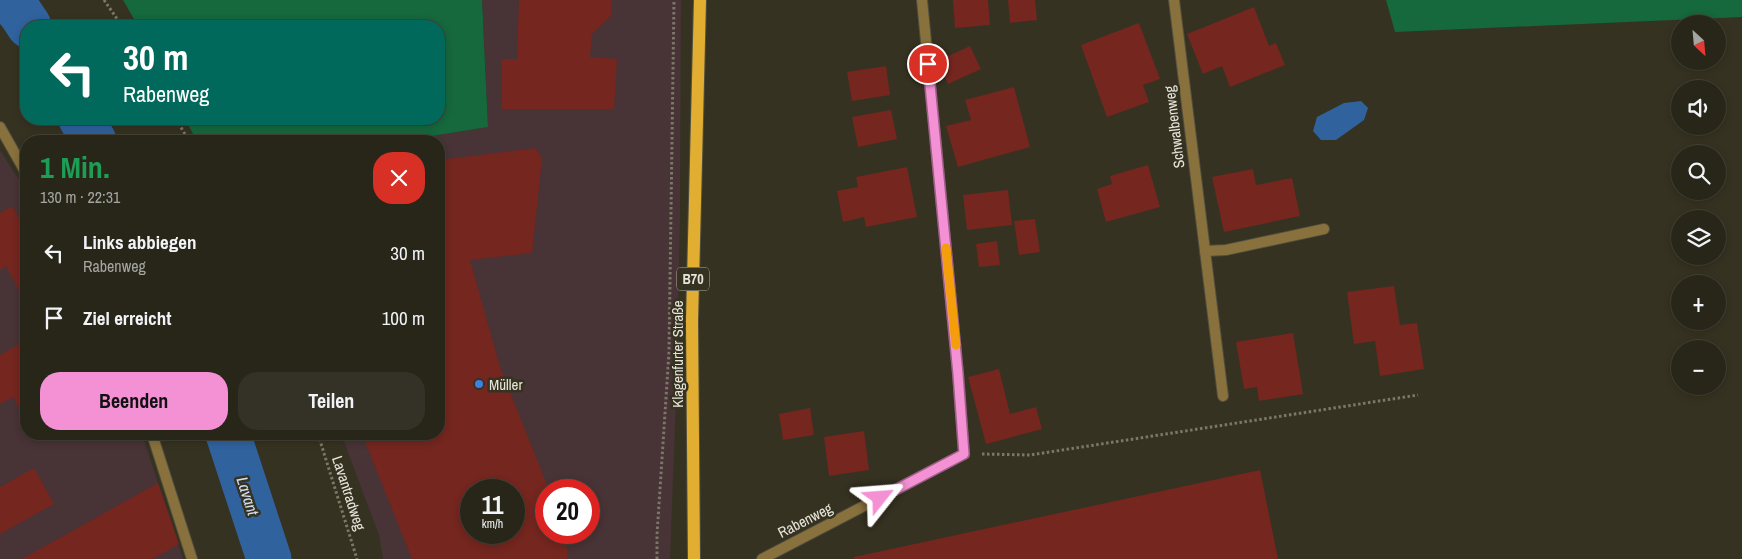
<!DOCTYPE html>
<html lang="de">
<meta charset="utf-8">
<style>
body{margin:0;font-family:"Archivo Narrow",sans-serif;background:#343226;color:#f1f3f6;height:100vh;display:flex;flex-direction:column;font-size:19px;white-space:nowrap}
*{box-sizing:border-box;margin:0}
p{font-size:16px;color:#a5a5a2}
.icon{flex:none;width:28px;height:28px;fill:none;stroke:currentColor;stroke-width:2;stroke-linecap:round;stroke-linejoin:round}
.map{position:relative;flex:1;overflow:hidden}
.sheet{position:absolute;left:20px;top:135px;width:425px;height:305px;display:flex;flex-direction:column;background:#282619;border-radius:20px;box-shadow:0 2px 8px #0003,0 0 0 1px #444338}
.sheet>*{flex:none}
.guide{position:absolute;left:20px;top:20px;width:425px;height:105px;border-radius:20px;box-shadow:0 2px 8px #0003,0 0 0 1px #444338;background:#00695c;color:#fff;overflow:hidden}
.needle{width:32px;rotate:154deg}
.tools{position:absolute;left:1671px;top:15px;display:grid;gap:10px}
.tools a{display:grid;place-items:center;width:55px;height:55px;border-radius:50%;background:#282619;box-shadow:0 2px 8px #0003,0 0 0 1px #444338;font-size:25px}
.speed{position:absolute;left:460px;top:479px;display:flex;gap:10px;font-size:25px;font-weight:700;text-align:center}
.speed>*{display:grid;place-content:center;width:65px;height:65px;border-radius:50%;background:#282619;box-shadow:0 2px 8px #0003,0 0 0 1px #444338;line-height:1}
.speed small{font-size:12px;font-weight:400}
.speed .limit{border:8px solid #d22;background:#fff;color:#111}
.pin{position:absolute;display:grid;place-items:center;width:42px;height:42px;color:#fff;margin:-21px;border:2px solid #fff;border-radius:50%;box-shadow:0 1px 5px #0007}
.me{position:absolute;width:55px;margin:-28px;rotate:62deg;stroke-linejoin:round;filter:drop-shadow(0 0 4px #0008)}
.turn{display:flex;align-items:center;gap:18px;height:105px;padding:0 20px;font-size:22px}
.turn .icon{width:65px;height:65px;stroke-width:2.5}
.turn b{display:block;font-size:35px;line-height:42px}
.round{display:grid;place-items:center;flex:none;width:52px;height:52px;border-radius:20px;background:#343226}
.summary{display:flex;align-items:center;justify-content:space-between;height:85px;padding:0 20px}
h1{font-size:30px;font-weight:700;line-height:38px;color:#1e9e55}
.primary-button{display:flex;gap:10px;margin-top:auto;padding:10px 20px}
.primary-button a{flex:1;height:58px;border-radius:20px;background:#f491d4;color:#111;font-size:20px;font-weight:700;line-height:58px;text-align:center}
.primary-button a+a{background:#343226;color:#f1f3f6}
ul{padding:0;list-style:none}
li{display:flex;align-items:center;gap:15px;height:65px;padding:0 20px}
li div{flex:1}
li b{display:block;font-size:19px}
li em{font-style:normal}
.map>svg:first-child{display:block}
.commercial{fill:#483336;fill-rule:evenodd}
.green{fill:#16683d}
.water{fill:#30629e}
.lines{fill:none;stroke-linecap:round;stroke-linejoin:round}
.river{stroke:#30629e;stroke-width:45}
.building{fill:#74261f;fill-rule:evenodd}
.service-casing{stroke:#524f3f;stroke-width:12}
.primary-casing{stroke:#524f3f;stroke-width:14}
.path{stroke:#7b7769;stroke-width:3;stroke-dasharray:2.5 2.5;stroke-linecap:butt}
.service{stroke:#89713d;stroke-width:10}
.primary{stroke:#e1ae31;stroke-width:12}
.route-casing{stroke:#9f5e8a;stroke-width:12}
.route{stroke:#f491d4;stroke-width:9}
.slow{stroke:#f59e0b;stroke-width:9}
.shop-dot{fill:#3f7fe0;stroke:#363221;stroke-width:2}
.labels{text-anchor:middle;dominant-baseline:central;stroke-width:5;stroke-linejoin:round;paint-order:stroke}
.shield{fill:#363221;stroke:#b2afa2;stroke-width:1}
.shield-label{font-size:14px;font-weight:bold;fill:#e7e5da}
.street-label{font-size:15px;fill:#e7e5da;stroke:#363221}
.poi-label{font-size:15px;fill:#e7e5da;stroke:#363221;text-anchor:start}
.water-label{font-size:16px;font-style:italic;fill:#d2e0f1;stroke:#363221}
</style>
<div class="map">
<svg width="1742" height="559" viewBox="0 0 1742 559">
<rect width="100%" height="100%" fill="#363221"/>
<g class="commercial">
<path d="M482 0H681L680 219 676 399 670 559H383L379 535 341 434H439V141H401L488 127ZM471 490H514V532H471ZM546 490H589V532H546Z"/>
<path d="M0 150 26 191V434H142L183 559H0Z"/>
</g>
<g class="green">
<path d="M123 0H482L488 127 401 141H197L185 119H439V26H138Z"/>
<path d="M1386 0H1742V17L1395 32Z"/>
</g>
<path class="water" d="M1361 101 1368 108 1364 120 1336 140H1321L1313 131 1317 117 1344 103Z"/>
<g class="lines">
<g class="river">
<path d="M10 0 21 14 29 26"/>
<path d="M81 119 94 141"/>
<path d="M228 434 269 559"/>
</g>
</g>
<g class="building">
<path d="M519 0H612L611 16 592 34 590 57 617 59 614 109H502V59H517Z"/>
<path d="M953 0H988L990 25 955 28Z"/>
<path d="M1008 0H1035L1037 20 1010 23Z"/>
<path d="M1254 7 1269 46 1276 43 1285 65 1230 87 1222 66 1203 74 1187 34Z"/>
<path d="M1139 23 1160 79 1143 85 1149 102 1107 117 1081 45Z"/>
<path d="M970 46 981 69 948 84 938 61Z"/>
<path d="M886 66 890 95 852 101 847 72Z"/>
<path d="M1014 87 1030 147 958 167 946 126 971 120 965 100Z"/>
<path d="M891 110 897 139 858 147 852 117Z"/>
<path d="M536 148 542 159 532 253 470 260 500 367 549 490H546V532H565L568 559H412L362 434H439V160ZM471 490H514V532H471Z"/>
<path d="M1148 165 1160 207 1106 222 1097 189 1112 184 1110 176Z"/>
<path d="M907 167 917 217 866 227 864 217 843 222 837 191 858 187 856 177Z"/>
<path d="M1253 169 1256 185 1292 178 1300 216 1224 232 1212 177Z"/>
<path d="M1008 190 1012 225 967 230 963 195Z"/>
<path d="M12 206 26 231V303L6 266 0 270V213Z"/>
<path d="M1035 219 1040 252 1019 255 1014 221Z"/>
<path d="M997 241 1000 265 979 267 976 244Z"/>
<path d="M1394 286 1400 325 1417 323 1424 369 1380 376 1375 341 1354 344 1347 292Z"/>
<path d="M1293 333 1303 394 1259 401 1257 387 1244 389 1236 342Z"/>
<path d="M26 340V414L23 415 13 397 0 404V355Z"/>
<path d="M999 369 1010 414 1036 407 1042 429 986 444 968 377Z"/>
<path d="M810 408 814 435 783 440 779 414Z"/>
<path d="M864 431 869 470 829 476 824 437Z"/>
<path d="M34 468 54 504 0 534V487Z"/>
<path d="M1260 470 1278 559H854V557Z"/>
<path d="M158 483 179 544 153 559H22Z"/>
</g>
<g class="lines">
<g class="service-casing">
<g id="service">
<path d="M1174 0 1223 396"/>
<path d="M0 127 26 173"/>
<path d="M1205 251 1226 250 1324 229"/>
<path d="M152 434 192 559"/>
<path d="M762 559 964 454 958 373 922 0"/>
</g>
</g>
<g class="primary-casing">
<path id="primary" d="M694 559 692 321 700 0"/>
</g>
<g class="path">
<path d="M104 0 122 26"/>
<path d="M176 119 189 141"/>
<path d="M318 434 357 559"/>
<path d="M982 454 1030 455 1418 395"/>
<path d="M657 559V535L669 352 674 0"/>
</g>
<use href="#service" class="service"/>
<use href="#primary" class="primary"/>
</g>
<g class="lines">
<g class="route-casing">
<path id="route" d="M880 498 964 454 958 374 928 64"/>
</g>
<use href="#route" class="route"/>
<path class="slow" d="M946 248 956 345"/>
</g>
<circle class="shop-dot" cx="479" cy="384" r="5"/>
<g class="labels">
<rect class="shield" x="677" y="267.5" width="32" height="23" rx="4"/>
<g class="shield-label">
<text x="693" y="279">B70</text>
</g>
<g class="street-label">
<text transform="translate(1174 127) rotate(-97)">Schwalbenweg</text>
<text transform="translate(677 354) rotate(-90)">Klagenfurter Straße</text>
<text transform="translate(349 493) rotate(72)">Lavantradweg</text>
<text transform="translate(805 520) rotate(-27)">Rabenweg</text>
</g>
<g class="poi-label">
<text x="489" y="384">Müller</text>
</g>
<g class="water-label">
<text transform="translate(248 496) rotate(72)">Lavant</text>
</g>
</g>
</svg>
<div class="tools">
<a><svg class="needle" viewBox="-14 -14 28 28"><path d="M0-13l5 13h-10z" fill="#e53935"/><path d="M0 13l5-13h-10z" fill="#a5a5a2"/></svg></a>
<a><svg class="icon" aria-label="sound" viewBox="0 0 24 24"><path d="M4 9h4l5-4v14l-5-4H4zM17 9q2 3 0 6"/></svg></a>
<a><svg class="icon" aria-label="search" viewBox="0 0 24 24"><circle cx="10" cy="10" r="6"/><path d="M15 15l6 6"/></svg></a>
<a><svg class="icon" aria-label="layers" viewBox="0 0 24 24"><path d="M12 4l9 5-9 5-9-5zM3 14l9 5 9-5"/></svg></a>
<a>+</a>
<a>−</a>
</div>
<div class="speed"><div>11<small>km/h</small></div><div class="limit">20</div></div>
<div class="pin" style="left:928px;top:64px;background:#d93025"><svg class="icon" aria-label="arrive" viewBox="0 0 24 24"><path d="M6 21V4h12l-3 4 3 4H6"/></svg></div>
<svg class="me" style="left:880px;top:498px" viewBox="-20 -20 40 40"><path d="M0-17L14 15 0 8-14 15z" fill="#f491d4" stroke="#fff" stroke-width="4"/></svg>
<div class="guide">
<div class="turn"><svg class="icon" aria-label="left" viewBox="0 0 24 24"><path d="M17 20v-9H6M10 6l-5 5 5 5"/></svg><div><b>30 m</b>Rabenweg</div></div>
</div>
<section class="sheet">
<div class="summary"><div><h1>1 Min.</h1><p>130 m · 22:31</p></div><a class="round" style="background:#d93025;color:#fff"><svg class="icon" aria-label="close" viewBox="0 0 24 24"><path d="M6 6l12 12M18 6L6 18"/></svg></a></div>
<ul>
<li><svg class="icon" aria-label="left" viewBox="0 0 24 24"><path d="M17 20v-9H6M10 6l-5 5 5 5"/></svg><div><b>Links abbiegen</b><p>Rabenweg</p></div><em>30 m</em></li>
<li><svg class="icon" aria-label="arrive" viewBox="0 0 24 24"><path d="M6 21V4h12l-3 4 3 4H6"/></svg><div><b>Ziel erreicht</b></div><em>100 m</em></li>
</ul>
<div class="primary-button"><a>Beenden</a><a>Teilen</a></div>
</section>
</div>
